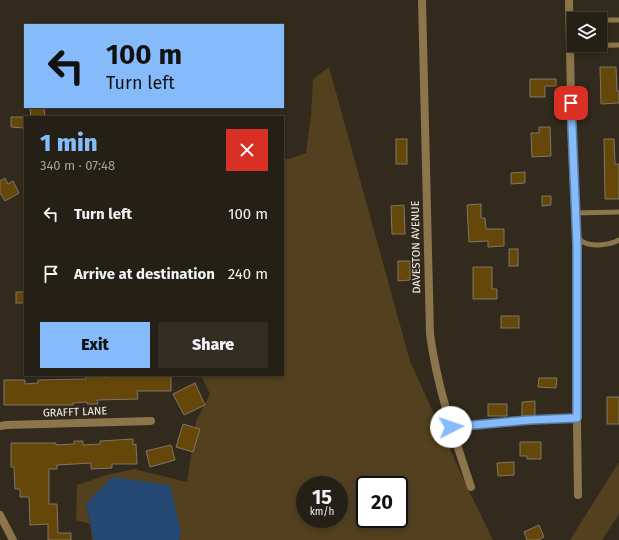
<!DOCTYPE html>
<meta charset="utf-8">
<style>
body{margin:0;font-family:"Fira Sans",sans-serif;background:#312d23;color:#f1f3f6;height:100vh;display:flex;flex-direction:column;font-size:15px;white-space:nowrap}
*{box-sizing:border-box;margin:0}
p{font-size:13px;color:#a3a3a1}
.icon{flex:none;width:22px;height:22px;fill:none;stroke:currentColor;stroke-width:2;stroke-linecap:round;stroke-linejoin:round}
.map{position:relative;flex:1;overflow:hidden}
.drawer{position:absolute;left:24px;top:116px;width:260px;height:260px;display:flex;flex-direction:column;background:#252016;border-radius:0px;box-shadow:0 2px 6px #0003,0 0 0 1px #423e35}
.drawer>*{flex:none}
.banner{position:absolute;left:24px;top:24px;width:260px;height:84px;border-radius:0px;box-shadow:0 2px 6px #0003,0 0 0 1px #423e35;background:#86bbfb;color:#111;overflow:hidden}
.controls{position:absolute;left:567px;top:12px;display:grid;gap:8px}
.controls a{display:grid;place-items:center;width:40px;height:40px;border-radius:0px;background:#252016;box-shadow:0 2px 6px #0003,0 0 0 1px #423e35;font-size:20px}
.speed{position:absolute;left:296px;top:476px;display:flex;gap:8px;font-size:20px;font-weight:700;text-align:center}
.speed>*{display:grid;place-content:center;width:52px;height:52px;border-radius:50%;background:#252016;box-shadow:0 2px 6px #0003,0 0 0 1px #423e35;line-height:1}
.speed small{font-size:10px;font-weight:400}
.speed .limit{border:2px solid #111;border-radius:6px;background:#fff;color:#111}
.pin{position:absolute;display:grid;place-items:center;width:34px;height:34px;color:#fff;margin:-17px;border-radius:8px;box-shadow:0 2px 6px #0006}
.me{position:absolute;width:44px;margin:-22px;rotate:86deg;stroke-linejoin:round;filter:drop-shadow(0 0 3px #0008)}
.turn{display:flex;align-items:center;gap:14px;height:84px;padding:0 16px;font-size:18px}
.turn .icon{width:52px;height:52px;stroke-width:2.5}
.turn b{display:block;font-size:28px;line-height:34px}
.round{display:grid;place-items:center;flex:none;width:42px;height:42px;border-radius:0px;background:#312d23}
.summary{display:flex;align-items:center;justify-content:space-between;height:68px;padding:0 16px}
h1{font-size:24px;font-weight:800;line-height:30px;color:#86bbfb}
.primary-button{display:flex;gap:8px;margin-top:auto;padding:8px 16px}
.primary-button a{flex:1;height:46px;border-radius:0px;background:#86bbfb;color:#111;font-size:16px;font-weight:800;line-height:46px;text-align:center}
.primary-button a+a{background:#312d23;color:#f1f3f6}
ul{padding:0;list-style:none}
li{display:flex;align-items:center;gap:12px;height:60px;padding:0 16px}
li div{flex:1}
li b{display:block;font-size:15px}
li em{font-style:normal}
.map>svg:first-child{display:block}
.green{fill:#52401e;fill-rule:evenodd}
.water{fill:#254973}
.building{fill:#654809;stroke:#7f7667}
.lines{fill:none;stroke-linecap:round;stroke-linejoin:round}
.service{stroke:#8c744b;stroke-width:5}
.minor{stroke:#8c744b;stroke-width:8}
.route-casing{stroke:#577aa3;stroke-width:10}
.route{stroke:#86bbfb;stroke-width:7}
.labels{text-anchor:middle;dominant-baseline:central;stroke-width:3;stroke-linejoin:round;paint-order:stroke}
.street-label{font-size:11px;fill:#f6f1e9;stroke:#312a1d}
</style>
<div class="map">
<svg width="619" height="540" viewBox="0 0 619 540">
<rect width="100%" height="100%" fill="#312a1d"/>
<g class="green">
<path d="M329 67 410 361 462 476 493 540H179L181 532 86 504 94 540H92L90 524 76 520 77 485 106 475 134 469 187 482 196 421 210 394 201 375H283V159H289L306 153 311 115 313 79ZM305 485H339V519H305ZM365 485H399V519H365Z"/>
<path d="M619 462V514L602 540H570Z"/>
</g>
<path class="water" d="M112 477 170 485 181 532 179 540H94L86 504Z"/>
<g class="building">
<path d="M600 67H616L617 91H619V103L601 104Z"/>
<path d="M530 79H556V86H545V97H530Z"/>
<path d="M44 108 45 117H31L30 109Z"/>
<path d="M11 117H25L24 128 11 127Z"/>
<path d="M539 127H550L551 156 532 157 531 133H539Z"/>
<rect x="396" y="139" width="11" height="25"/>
<path d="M604 139H614L615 164H619V199H605Z"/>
<path d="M525 172V183L511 184V173Z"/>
<path d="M5 178 8 184 13 181 19 193 5 201 0 193V181Z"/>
<path d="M542 196H551V205L542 206Z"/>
<path d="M481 204V218H485L486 229H504V246L488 247V241L469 242 467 205Z"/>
<path d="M404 205 405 234H392L391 206Z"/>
<rect x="509" y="249" width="9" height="17"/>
<path d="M398 261H410V280L398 281Z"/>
<path d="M473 267H492V289H497V299H473Z"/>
<rect x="16" y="292" width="9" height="11"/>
<rect x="501" y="316" width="18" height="12"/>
<path d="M104 375V377L143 375H171V391H137L138 399 97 400 98 404H87V402L73 403V405H4V380H25V384L38 383V380L86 379V376Z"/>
<path d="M539 378H557L556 388 538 387Z"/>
<path d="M195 383 205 405 184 415 173 394Z"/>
<rect x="607" y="397" width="12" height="27"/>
<path d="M535 401V416H522V402Z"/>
<rect x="488" y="404" width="19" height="12"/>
<path d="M183 424 200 429 193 452 176 447Z"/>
<path d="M133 439V445L136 444 137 464H112V468L91 469V463L57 465V469H49V504H57L58 533H71V540H48V524L30 525 29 497H20V489H15L14 467H11V443H56V445L74 444V441H83V445L100 444V441Z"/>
<path d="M520 442H541V459H527V456H520Z"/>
<path d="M171 445 175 460 150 467 146 451Z"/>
<path d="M514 462V475L498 476 497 463Z"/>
<path d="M539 525 544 537 538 540H527L524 532Z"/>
</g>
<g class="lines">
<g class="service">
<path d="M600 20H619"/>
<path d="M570 46 619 45"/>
<path d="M575 213 619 212"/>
<path d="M576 235C578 237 581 241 583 242 593 247 610 245 619 240"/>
<path d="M451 427 529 420 577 418"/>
</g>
<g class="minor">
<path d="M422 0 430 334C437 387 454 436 471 487"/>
<path d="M569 0 572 147 577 245 576 349 578 495"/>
<path d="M0 426 6 425 151 421"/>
<path d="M0 515 13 540"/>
</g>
</g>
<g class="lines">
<g class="route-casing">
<path id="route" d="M451 427 529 420 577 418V245L571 103"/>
</g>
<use href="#route" class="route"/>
</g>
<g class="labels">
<g class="street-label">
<text transform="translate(416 247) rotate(-91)">DAVESTON AVENUE</text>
<text transform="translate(75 412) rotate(-2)">GRAFFT LANE</text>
</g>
</g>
</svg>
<div class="controls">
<a><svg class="icon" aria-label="layers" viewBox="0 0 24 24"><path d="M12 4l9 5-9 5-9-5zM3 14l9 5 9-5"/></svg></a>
</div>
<div class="speed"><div>15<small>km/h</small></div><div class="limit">20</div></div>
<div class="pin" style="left:571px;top:103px;background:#d93025"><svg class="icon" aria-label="arrive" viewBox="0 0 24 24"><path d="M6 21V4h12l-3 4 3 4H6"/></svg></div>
<svg class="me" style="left:451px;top:427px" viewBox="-20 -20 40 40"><circle r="19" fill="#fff"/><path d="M0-13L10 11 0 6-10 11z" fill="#86bbfb"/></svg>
<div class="banner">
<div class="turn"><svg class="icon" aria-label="left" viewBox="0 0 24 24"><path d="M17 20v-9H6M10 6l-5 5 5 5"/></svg><div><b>100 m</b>Turn left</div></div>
</div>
<section class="drawer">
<div class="summary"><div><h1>1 min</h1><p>340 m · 07:48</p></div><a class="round" style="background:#d93025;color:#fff"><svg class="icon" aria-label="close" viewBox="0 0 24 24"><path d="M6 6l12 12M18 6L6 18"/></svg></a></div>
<ul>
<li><svg class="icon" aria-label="left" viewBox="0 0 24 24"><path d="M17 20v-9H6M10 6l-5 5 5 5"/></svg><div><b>Turn left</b></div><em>100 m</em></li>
<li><svg class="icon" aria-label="arrive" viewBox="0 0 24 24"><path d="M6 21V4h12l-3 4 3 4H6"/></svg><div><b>Arrive at destination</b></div><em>240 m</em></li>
</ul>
<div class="primary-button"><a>Exit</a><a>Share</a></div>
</section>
</div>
